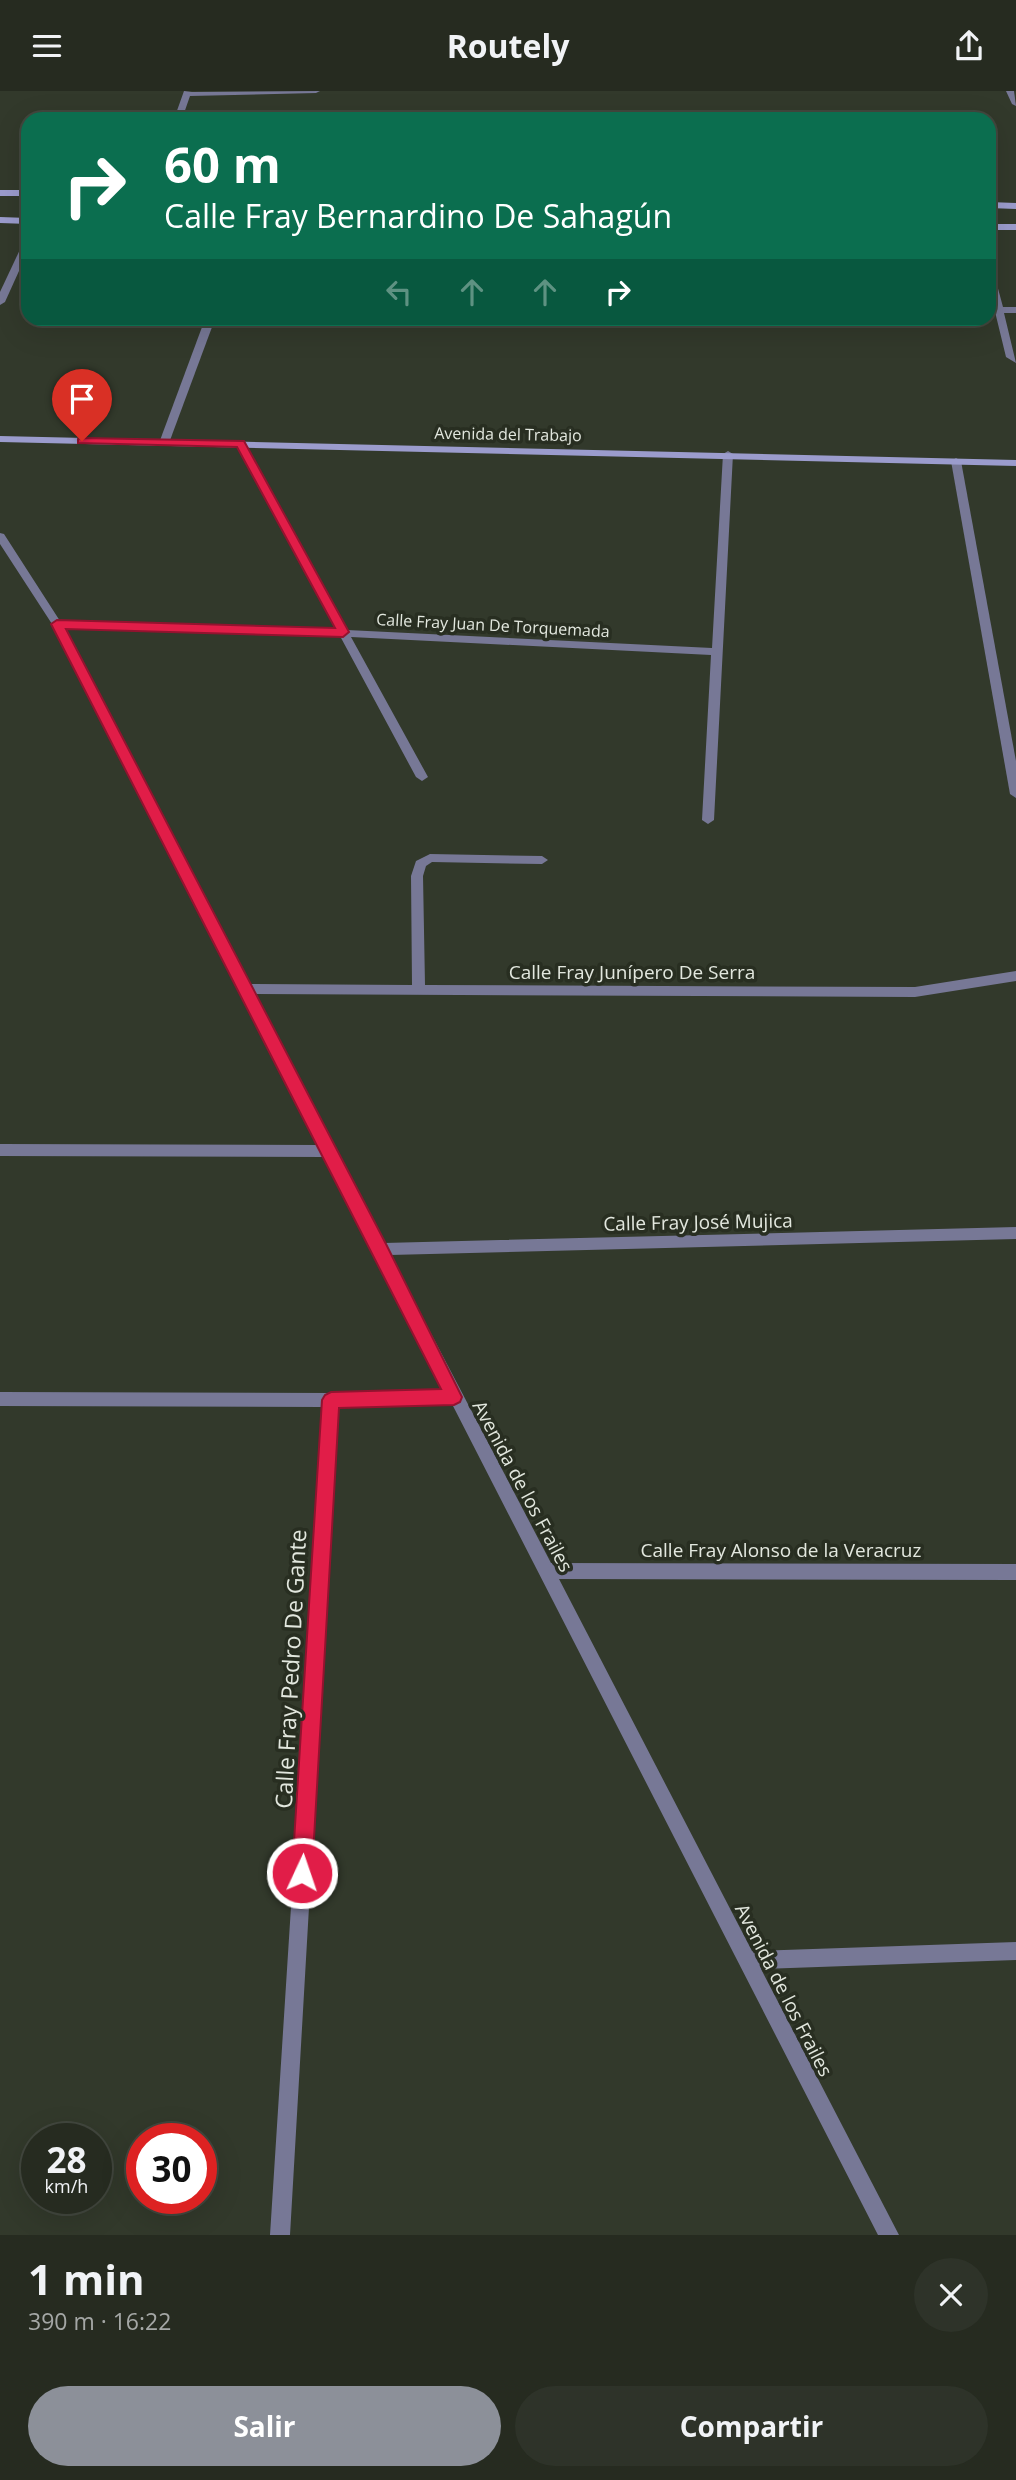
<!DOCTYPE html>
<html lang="es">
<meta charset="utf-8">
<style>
body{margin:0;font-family:"Open Sans",sans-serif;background:#2e3329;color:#f1f3f6;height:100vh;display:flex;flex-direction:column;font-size:26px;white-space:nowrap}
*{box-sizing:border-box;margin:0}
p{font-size:23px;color:#a4a7a5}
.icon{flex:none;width:38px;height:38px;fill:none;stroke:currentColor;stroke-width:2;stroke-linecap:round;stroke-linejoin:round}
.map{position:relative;height:2144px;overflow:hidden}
.panel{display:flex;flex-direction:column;background:#262b20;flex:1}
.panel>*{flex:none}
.top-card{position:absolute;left:21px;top:21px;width:975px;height:214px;border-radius:21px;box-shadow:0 7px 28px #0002,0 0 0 2px #42473e;background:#0b6e4f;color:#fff;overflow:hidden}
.speed{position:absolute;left:21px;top:2032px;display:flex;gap:14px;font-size:35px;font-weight:700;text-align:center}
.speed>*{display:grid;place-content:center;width:91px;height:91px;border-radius:50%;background:#262b20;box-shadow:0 7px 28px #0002,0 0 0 2px #42473e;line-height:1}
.speed small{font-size:18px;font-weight:400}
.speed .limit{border:10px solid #d22;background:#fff;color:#111}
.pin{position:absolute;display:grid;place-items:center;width:60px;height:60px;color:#fff;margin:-72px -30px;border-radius:50% 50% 50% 0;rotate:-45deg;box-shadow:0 0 7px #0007}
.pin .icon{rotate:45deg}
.me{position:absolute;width:77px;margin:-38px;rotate:3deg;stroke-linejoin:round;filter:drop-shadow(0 0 5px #0008)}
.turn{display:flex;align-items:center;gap:24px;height:147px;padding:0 28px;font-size:32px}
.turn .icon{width:91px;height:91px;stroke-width:2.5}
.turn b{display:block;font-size:49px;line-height:60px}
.lanes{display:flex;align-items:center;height:66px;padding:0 28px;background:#0003;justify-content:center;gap:35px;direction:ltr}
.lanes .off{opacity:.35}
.round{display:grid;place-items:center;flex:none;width:74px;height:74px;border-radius:37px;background:#2e3329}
.summary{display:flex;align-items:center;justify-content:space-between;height:119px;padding:0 28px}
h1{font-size:42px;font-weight:700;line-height:52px}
.primary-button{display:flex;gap:14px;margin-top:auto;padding:14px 28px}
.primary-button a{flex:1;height:80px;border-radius:42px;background:#8c9099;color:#fff;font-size:28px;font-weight:700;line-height:80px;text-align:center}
.primary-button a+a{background:#2e3329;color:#f1f3f6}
header{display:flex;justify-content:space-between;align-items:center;height:91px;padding:0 28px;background:#262b20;font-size:32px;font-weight:700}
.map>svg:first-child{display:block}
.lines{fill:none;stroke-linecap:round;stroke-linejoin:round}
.lane{fill:#777896;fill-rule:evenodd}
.street{fill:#777896;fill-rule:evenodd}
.secondary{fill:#9b9ccd;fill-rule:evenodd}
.route{fill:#e11d48;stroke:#92132f;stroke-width:2}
.labels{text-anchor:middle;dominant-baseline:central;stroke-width:7;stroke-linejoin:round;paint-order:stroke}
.far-street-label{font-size:16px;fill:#e2e7de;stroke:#282e21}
.street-label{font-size:19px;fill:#e2e7de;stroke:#282e21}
.near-street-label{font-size:23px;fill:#e2e7de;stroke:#282e21}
</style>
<header><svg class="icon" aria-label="menu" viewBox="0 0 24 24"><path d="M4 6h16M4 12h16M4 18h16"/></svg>Routely<svg class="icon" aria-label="share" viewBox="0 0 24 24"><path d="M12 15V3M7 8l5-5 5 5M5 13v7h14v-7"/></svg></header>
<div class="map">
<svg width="1016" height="2144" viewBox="0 0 1016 2144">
<rect width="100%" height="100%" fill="#32392b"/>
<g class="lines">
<path class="lane" d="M989 176 993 179 1003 216H1016V222H1004L1016 272 1006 266 989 196Z"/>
<g class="street">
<path d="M184 0 192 1 320 0 316 2 190 5 182 28H174Z"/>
<path d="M1006 0H1014L1016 15 1012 13Z"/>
<path d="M28 147V160L5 211 0 214V201L24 150Z"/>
<path d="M205 228H215L169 352 160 354 159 352Z"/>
<path d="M240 350 245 353 347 539 712 557 723 363 728 360 733 363 714 729 708 733 702 729 711 564 351 546 428 686 422 690 416 686 340 545 64 537 250 893 412 894 411 785 416 770 430 763 542 765 548 769 542 773 432 771 426 775 423 785 425 894 915 896 1016 880V890L915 906 255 903 384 1152 1016 1136V1148L390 1164 551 1472 1016 1473V1489L559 1488 752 1860 1016 1851V1869L761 1878 899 2144H878L452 1313 338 1316 290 2144H270L323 1316 0 1315V1301L331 1302 445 1299 325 1066 0 1065V1053L319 1054 52 533 0 453V442L4 443 60 530 336 538 235 353Z"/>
<path d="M956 367 961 370 1016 670V707L1010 703 951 370Z"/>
</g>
<g class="secondary">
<rect x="0" y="99" width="28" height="6"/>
<path d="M989 111 1016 112V118L989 117Z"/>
<path d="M0 126 28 127V133L0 132Z"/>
<rect x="989" y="133" width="27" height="6"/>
<path d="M0 345 1016 369V375L0 351Z"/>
</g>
</g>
<path class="route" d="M82 347 244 350 349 541 343 546 66 538 386 1153 462 1306 460 1311 454 1314 339 1317 312 1782 309 1790 302 1793 295 1790 292 1782 322 1309 325 1304 331 1301 441 1298 51 533 57 529 335 537 237 356 78 352V348Z"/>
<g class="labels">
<g class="far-street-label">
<text transform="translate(508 343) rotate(1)">Avenida del Trabajo</text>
<text transform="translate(493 534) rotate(3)">Calle Fray Juan De Torquemada</text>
</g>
<g class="street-label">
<text x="632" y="881">Calle Fray Junípero De Serra</text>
<text transform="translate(698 1131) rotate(-1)">Calle Fray José Mujica</text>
<text transform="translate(523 1395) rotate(62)">Avenida de los Frailes</text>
<text x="781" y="1459">Calle Fray Alonso de la Veracruz</text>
<text transform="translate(784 1899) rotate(63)">Avenida de los Frailes</text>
</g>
<g class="near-street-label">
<text transform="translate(290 1578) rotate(-87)">Calle Fray Pedro De Gante</text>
</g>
</g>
</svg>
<div class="speed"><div>28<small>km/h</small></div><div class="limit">30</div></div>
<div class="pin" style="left:82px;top:350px;background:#d93025"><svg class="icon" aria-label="arrive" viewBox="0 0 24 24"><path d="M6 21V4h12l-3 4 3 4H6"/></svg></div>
<svg class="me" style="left:302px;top:1782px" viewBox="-20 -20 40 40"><circle r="17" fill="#e11d48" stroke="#fff" stroke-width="3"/><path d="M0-11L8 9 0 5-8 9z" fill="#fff"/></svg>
<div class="top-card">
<div class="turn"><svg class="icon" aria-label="right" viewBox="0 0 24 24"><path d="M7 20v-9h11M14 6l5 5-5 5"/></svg><div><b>60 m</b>Calle Fray Bernardino De Sahagún</div></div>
<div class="lanes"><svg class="icon off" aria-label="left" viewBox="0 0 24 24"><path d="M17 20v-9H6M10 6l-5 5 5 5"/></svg><svg class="icon off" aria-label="ahead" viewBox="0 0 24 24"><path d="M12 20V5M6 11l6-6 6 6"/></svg><svg class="icon off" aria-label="ahead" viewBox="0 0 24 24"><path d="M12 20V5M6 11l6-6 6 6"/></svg><svg class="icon" aria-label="right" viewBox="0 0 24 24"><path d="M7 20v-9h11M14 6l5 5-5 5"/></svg></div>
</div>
</div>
<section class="panel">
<div class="summary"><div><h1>1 min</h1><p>390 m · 16:22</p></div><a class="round"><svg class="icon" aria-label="close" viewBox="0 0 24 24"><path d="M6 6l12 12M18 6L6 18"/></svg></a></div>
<div class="primary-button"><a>Salir</a><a>Compartir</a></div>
</section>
